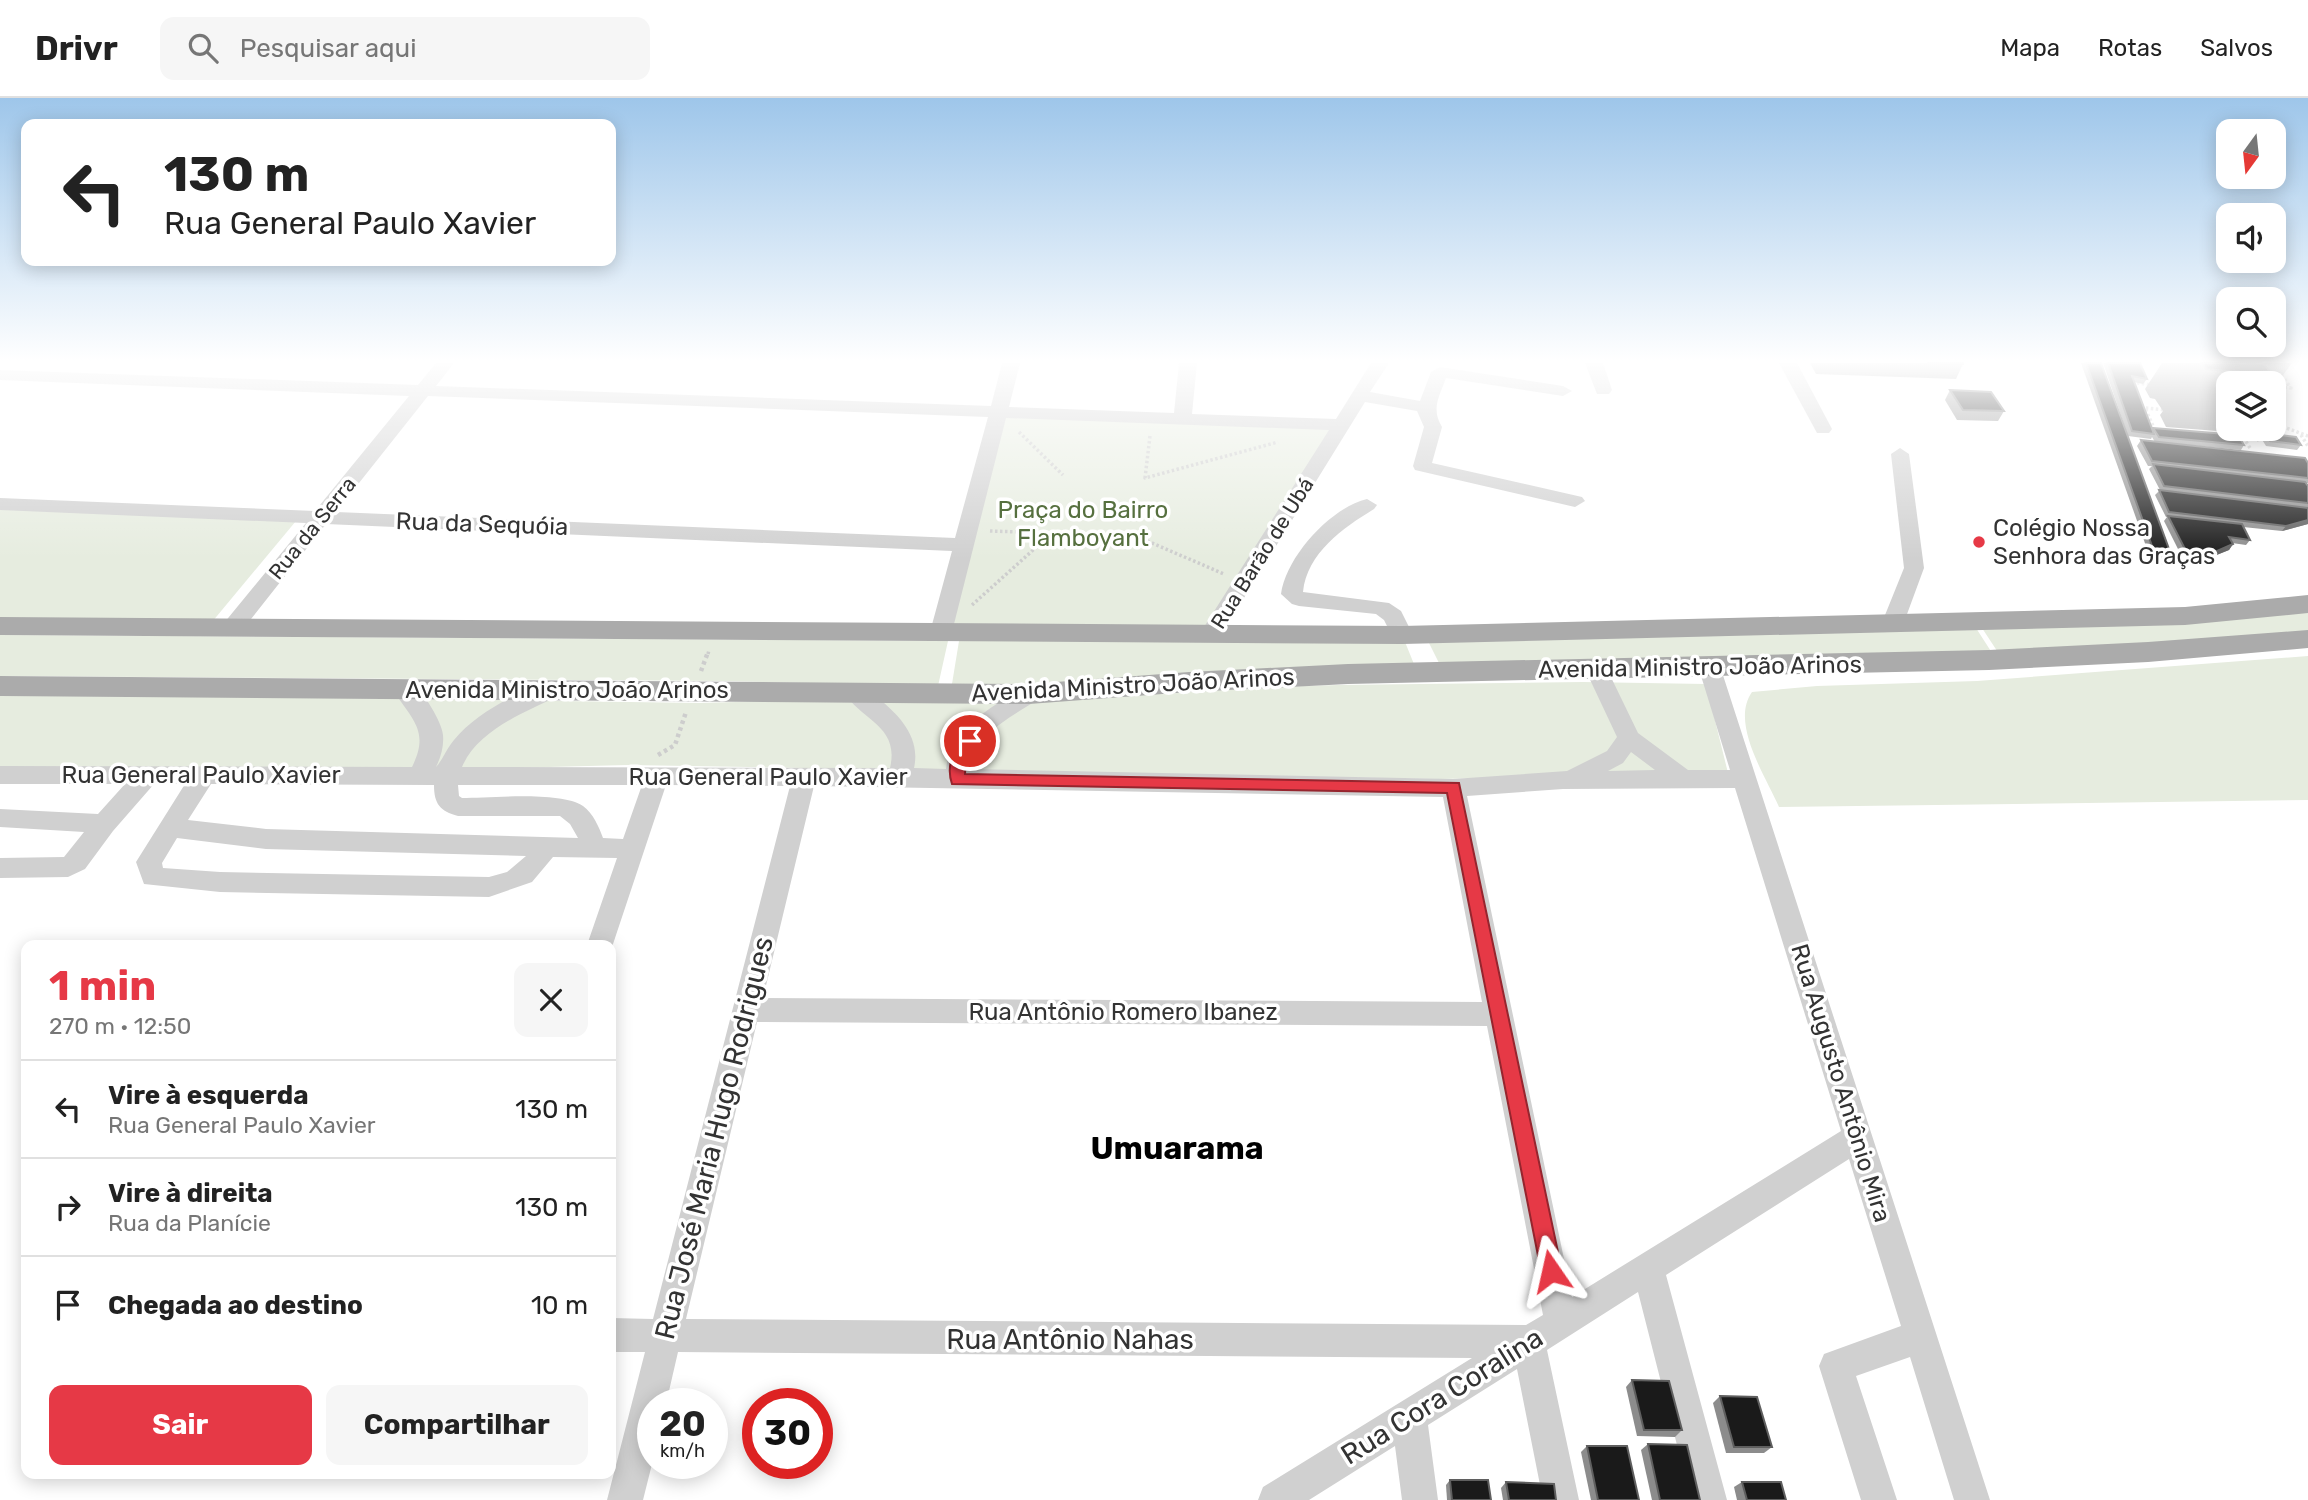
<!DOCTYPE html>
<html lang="pt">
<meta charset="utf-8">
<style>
body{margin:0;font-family:Rubik,sans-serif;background:#f6f6f6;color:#222;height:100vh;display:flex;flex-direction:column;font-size:26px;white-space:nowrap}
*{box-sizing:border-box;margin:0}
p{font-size:23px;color:#767676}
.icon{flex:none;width:38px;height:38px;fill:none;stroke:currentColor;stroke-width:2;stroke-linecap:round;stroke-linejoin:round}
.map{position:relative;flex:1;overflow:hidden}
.sheet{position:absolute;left:21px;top:842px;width:595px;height:539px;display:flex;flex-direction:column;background:#fff;border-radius:14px;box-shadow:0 4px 18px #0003}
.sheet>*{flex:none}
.top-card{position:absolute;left:21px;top:21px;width:595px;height:147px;border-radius:14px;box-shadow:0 4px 18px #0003;background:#fff;color:#222;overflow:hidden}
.needle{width:46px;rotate:195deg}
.tools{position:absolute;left:2216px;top:21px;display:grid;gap:14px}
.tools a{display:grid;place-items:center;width:70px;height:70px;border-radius:14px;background:#fff;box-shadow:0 4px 18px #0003;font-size:35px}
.speed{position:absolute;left:637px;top:1290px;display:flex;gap:14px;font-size:35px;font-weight:700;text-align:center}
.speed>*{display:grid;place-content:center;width:91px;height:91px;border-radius:50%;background:#fff;box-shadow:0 4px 18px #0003;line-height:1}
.speed small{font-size:18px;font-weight:400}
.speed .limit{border:10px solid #d22;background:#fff;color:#111}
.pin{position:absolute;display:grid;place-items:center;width:60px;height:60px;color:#fff;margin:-30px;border:4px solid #fff;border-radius:50%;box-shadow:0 2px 7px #0007}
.me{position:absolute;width:77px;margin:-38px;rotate:349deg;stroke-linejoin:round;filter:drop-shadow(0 0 5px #0008)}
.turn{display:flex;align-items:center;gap:24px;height:147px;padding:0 28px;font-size:32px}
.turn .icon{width:91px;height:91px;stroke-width:2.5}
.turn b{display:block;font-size:49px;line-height:60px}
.round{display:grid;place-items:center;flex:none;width:74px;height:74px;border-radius:14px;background:#f6f6f6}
.summary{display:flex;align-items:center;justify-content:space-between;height:119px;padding:0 28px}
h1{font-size:42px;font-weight:700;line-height:52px;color:#e63946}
.action{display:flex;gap:14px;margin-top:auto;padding:14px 28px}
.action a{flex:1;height:80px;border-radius:14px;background:#e63946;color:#fff;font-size:28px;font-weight:700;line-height:80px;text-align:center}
.action a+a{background:#f6f6f6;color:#222}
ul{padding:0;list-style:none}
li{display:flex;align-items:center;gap:21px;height:98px;padding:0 28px;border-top:2px solid #e0e0e0}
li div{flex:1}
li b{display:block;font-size:26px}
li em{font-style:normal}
header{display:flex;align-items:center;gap:42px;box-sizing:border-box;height:98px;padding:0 35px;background:#fff;border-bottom:2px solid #e0e0e0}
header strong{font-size:33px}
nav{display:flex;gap:38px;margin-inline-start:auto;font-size:24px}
.search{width:490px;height:63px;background:#f6f6f6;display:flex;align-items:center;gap:18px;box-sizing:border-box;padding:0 24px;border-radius:14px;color:#767676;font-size:26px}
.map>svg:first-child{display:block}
.green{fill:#e6ecdf}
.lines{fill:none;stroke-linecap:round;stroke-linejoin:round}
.path-far1{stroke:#cdcdcd;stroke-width:3.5;stroke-dasharray:2.5 2.5;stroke-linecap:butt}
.path{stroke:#cdcdcd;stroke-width:4.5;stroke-dasharray:3.5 3.5;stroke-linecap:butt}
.minor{fill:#d0d0d0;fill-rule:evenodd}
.major{fill:#ababab;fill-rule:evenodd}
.wall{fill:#8c8c8c}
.shaded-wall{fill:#5f5f5f}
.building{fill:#1a1a1a;stroke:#5f5f5f;stroke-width:2}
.route{fill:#e63946;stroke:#96252e;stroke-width:2}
.poi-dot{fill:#e63946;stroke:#fff;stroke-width:2.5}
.labels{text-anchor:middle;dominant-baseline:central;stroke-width:7;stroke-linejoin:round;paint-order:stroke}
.far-street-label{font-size:21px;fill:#333;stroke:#fff}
.park-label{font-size:24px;fill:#56703f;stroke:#fff}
.street-label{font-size:24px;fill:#333;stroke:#fff}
.poi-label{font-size:24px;fill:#333;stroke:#fff;text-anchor:start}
.near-street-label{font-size:28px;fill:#333;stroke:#fff}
.near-neighbourhood-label{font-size:32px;font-weight:bold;fill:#000;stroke:#fff}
</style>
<header>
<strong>Drivr</strong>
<div class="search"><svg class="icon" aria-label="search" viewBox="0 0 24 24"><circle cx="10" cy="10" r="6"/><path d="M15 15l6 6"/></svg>Pesquisar aqui</div>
<nav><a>Mapa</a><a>Rotas</a><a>Salvos</a></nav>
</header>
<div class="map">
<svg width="2308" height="1402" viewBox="0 0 2308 1402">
<rect width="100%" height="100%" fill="#fff"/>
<g class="green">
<path d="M999 314 1343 327 1210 537 941 534Z"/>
<path d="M0 411 296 423 212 524 0 523Z"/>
<path d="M2308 511V539L2001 559 1982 530Z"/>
<path d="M1976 530 1994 558 1441 569 1428 543Z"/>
<path d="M0 537 948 543 938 588 722 583 0 578Z"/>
<path d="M960 537 1405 544 1416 571 951 592Z"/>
<path d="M2308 558V702L1779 709C1765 677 1730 625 1752 594L1817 588 1977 583Z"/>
<path d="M1583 584 1706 586 1728 675 1440 681 628 667 463 671 0 670V595L699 605 1338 587Z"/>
</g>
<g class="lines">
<g class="path-far1">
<path d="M2273 265 2291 290 2273 288"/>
<path d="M2132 284 2151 287"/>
<path d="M2273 325 2308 338"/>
<path d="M2149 330 2153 328 2145 310 2165 312"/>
<path d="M2238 331 2270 336"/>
<path d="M2238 331 2250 350"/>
<path d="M2253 333 2259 343"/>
<path d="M1019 334 1063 377"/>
<path d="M2301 337 2308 348"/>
<path d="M1150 338 1145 380 1278 344"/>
<path d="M990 433 1052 435"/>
<path d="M1138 439 1224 476"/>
<path d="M972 507 1052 435"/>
<path d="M708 556 709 552"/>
</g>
<g class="path">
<path d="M701 573 708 554"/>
<path d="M658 657 675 647 686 614"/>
</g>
<g class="minor">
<path d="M436 265H454L436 288 991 308 1002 265H1020L1009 309 1174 315 1179 265H1197L1192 316 1336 321 1371 265H1389L1370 294 1420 303 1431 274 1440 269 1563 288 1572 293 1563 298 1446 280C1439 299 1431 311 1442 329L1432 365 1582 399 1585 403 1575 409 1415 372 1413 368 1424 329 1417 313 1365 304 1218 542 1210 544 1202 542 1199 537 1329 332 1006 320 952 534 949 539 941 541 933 539 930 534 952 453 326 426 240 535 232 537 224 535 221 530 224 525 306 425 0 412V400L315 413 409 298 0 282V272L418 287ZM428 298 988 319 955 440 336 414Z"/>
<path d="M1585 265H1603L1612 292 1609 296H1597Z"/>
<path d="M1779 265H1797L1832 331 1829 335H1817Z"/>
<path d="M1900 350 1909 356 1924 470 1903 527 1900 532 1892 534 1884 532 1881 527 1904 470 1891 356Z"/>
<path d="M1367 401 1377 407 1374 411C1343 430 1307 455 1303 494L1389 505 1401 513 1413 537 1410 542 1402 544 1394 542 1384 522 1376 516 1299 508 1292 506 1281 496C1286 459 1330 410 1367 401Z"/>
<path d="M1709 560 1717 563 1720 568 1990 1402H1954L1910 1259 1856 1278 1897 1402H1861L1819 1268 1824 1256 1901 1228 1849 1061 1666 1177 1727 1402H1691L1638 1194 1547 1252 1579 1402H1543L1517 1271 1428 1327 1438 1402H1402L1395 1348 1309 1402H1258L1263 1389 1472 1260 678 1254 666 1306H653V1362L643 1402H607L645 1254H611V1220L653 1221 790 688 666 687 611 852V847H587L617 760 553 759 532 784 489 799 220 794 144 786 136 764 185 686H154L113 733 85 771 68 779 0 780V760L64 759 84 734 0 729V711L98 716 125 686H0V668L412 669C431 631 410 621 393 591L396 585C401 584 407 582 412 585 423 593 442 624 443 637 444 648 441 659 436 669 442 663 447 650 454 642 475 616 516 594 548 585L556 587 559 593 556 599C523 615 477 633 462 669L890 670C900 627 861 623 844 594L847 588C860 584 867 591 877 599 899 617 921 639 914 670L946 671C950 631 991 610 1021 590L1029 588 1037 590 1040 596 1037 602C1011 619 973 637 970 671L1453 681 1567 673 1607 653 1617 639 1585 571 1588 566 1596 563 1604 566 1607 571 1638 635 1688 672H1730L1698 568 1701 563ZM1631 654 1655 672 1608 673 1623 665ZM211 686 434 687C434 706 440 713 458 718H560L570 726 578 740 266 731 188 722ZM458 687H642L623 741 603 740C599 729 593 715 583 708 560 693 490 700 462 700L459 698ZM814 688 1443 699 1482 904 763 900ZM1735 690 1841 1033 1572 1199 1467 698 1563 691ZM177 740 266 751 526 758 507 774 489 779 220 774 163 770 162 765ZM757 924 1487 928 1543 1217 1526 1227 686 1221Z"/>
</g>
<g class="major">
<path d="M2308 497V515L2185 527 1402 546 0 537V519L1402 528 2185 509Z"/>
<path d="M2308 532V550L2148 564 1989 572 1348 586 1189 594 1029 606 0 598V578L1029 586 1189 574 1348 566 1989 552 2148 544Z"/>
</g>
</g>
<g class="wall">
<path d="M1810 265H1963V266L1956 281 1816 276Z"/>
<path d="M2081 265H2101L2173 462 2169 467 2152 465Z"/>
<path d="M2103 265H2140L2147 281 2143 286 2134 284 2152 331 2153 330 2244 347 2241 352 2179 346 2308 365V385H2306L2308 388V426L2282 433 2243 429 2250 442 2246 447 2232 445 2233 446 2229 452 2204 462 2182 459 2164 423 2167 419H2166L2155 397 2160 392 2149 371 2152 368H2148L2137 348 2141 342 2155 344 2152 339 2151 341 2128 338Z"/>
<path d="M2162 265H2292L2277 285 2266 284 2265 285H2228V331H2232L2230 334 2166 329 2160 317 2163 313 2155 301 2150 300 2145 291Z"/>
<path d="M1950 292 2004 313 1998 323 1957 322 1945 302Z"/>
<path d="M2265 335 2301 347 2297 352 2266 348 2261 340Z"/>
<path d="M1632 1282 1682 1332 1675 1339 1637 1338 1626 1289Z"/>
<path d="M1720 1298 1772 1349 1764 1355H1726L1713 1305Z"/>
<path d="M1648 1346 1700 1402H1652L1641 1352Z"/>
<path d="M1587 1348 1639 1402H1591L1581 1354Z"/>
<path d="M1450 1382 1491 1402H1447L1446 1387Z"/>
<path d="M1506 1384 1556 1402H1503L1501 1390Z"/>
<path d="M1742 1384 1786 1402H1737L1734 1389Z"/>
</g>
<g class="shaded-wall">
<path d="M2308 422V426L2282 433 2286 428Z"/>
<path d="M2233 446 2229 452 2204 462 2208 457Z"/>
</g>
<g class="building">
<path d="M1927 265H1963V266Z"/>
<path d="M2086 265H2101L2173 462 2156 459Z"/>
<path d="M2108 265H2140L2147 281 2132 278 2154 336 2132 333Z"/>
<path d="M2202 265H2258L2264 266 2272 277 2206 271Z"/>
<path d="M1950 292 1991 294 2004 313 1963 312Z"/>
<path d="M2153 330 2238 337 2244 347 2159 339Z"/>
<path d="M2265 335 2296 339 2301 347 2270 343Z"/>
<path d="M2141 342 2305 360 2308 365V380L2152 363Z"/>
<path d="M2153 366 2305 384 2308 388V405L2164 388Z"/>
<path d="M2159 392 2308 410V422L2286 428 2169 414Z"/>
<path d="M2168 418 2242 426 2250 442 2229 439 2233 446 2208 457 2186 453Z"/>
<path d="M1632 1282 1669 1283 1682 1332H1644Z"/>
<path d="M1720 1298 1757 1299 1772 1349H1734Z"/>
<path d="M1648 1346 1687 1347 1700 1402H1660Z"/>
<path d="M1587 1348H1627L1639 1402H1598Z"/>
<path d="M1450 1382H1488L1491 1402H1452Z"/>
<path d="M1506 1384 1554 1386 1556 1402H1509Z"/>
<path d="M1742 1384H1781L1786 1402H1747Z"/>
</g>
<linearGradient id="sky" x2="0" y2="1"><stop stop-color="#9ec6ea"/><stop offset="0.57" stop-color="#fff"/><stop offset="1" stop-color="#fff" stop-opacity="0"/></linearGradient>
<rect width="2308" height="461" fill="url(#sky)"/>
<path class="route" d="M970 638 978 643 966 660 965 676 1459 685 1562 1173 1558 1180 1551 1183 1544 1180 1541 1173 1447 695 952 686C946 669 953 644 970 638Z"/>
<circle class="poi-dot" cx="1979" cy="444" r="7"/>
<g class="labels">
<g class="far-street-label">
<text transform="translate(312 430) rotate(-51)">Rua da Serra</text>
<text transform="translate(1262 455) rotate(-58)">Rua Barão de Ubá</text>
</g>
<g class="park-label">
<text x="1083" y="412">Praça do Bairro<tspan x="1083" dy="28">Flamboyant</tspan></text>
</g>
<g class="street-label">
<text transform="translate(482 426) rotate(2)">Rua da Sequóia</text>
<text transform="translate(1700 569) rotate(-1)">Avenida Ministro João Arinos</text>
<text transform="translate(1133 587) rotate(-3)">Avenida Ministro João Arinos</text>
<text x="567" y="592">Avenida Ministro João Arinos</text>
<text x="201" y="677">Rua General Paulo Xavier</text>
<text x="768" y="679">Rua General Paulo Xavier</text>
<text x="1123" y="914">Rua Antônio Romero Ibanez</text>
<text transform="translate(1841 985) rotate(73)">Rua Augusto Antônio Mira</text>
</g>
<g class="poi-label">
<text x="1993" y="430">Colégio Nossa<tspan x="1993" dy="28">Senhora das Graças</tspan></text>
</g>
<g class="near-street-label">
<text transform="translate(714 1040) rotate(-76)">Rua José Maria Hugo Rodrigues</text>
<text x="1070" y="1241">Rua Antônio Nahas</text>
<text transform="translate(1442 1298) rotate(-32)">Rua Cora Coralina</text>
</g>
<g class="near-neighbourhood-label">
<text x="1177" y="1050">Umuarama</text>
</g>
</g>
</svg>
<div class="tools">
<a><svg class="needle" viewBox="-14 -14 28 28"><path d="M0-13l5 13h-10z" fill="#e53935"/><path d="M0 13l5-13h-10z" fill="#767676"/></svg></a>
<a><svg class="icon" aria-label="sound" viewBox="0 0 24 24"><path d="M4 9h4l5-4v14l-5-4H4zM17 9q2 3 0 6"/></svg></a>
<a><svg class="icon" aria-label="search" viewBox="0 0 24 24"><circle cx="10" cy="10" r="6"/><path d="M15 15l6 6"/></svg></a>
<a><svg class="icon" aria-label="layers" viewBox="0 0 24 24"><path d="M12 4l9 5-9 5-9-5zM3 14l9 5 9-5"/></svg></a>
</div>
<div class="speed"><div>20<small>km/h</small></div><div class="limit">30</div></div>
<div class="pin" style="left:970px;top:643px;background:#d93025"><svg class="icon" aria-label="arrive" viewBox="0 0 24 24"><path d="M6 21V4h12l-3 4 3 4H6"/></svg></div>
<svg class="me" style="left:1551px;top:1173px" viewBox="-20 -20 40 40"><path d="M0-17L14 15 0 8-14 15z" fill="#e63946" stroke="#fff" stroke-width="4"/></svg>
<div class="top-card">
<div class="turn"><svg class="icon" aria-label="left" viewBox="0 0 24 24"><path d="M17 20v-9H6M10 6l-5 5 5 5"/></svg><div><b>130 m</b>Rua General Paulo Xavier</div></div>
</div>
<section class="sheet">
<div class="summary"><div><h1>1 min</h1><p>270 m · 12:50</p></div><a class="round"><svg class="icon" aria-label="close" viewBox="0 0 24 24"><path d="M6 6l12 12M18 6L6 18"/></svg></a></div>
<ul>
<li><svg class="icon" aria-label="left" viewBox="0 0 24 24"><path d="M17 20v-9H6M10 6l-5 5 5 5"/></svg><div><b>Vire à esquerda</b><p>Rua General Paulo Xavier</p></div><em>130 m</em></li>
<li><svg class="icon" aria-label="right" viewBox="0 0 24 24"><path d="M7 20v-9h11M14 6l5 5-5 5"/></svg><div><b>Vire à direita</b><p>Rua da Planície</p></div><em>130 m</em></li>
<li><svg class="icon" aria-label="arrive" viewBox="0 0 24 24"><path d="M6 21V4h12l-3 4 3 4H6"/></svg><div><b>Chegada ao destino</b></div><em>10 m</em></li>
</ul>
<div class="action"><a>Sair</a><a>Compartilhar</a></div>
</section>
</div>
